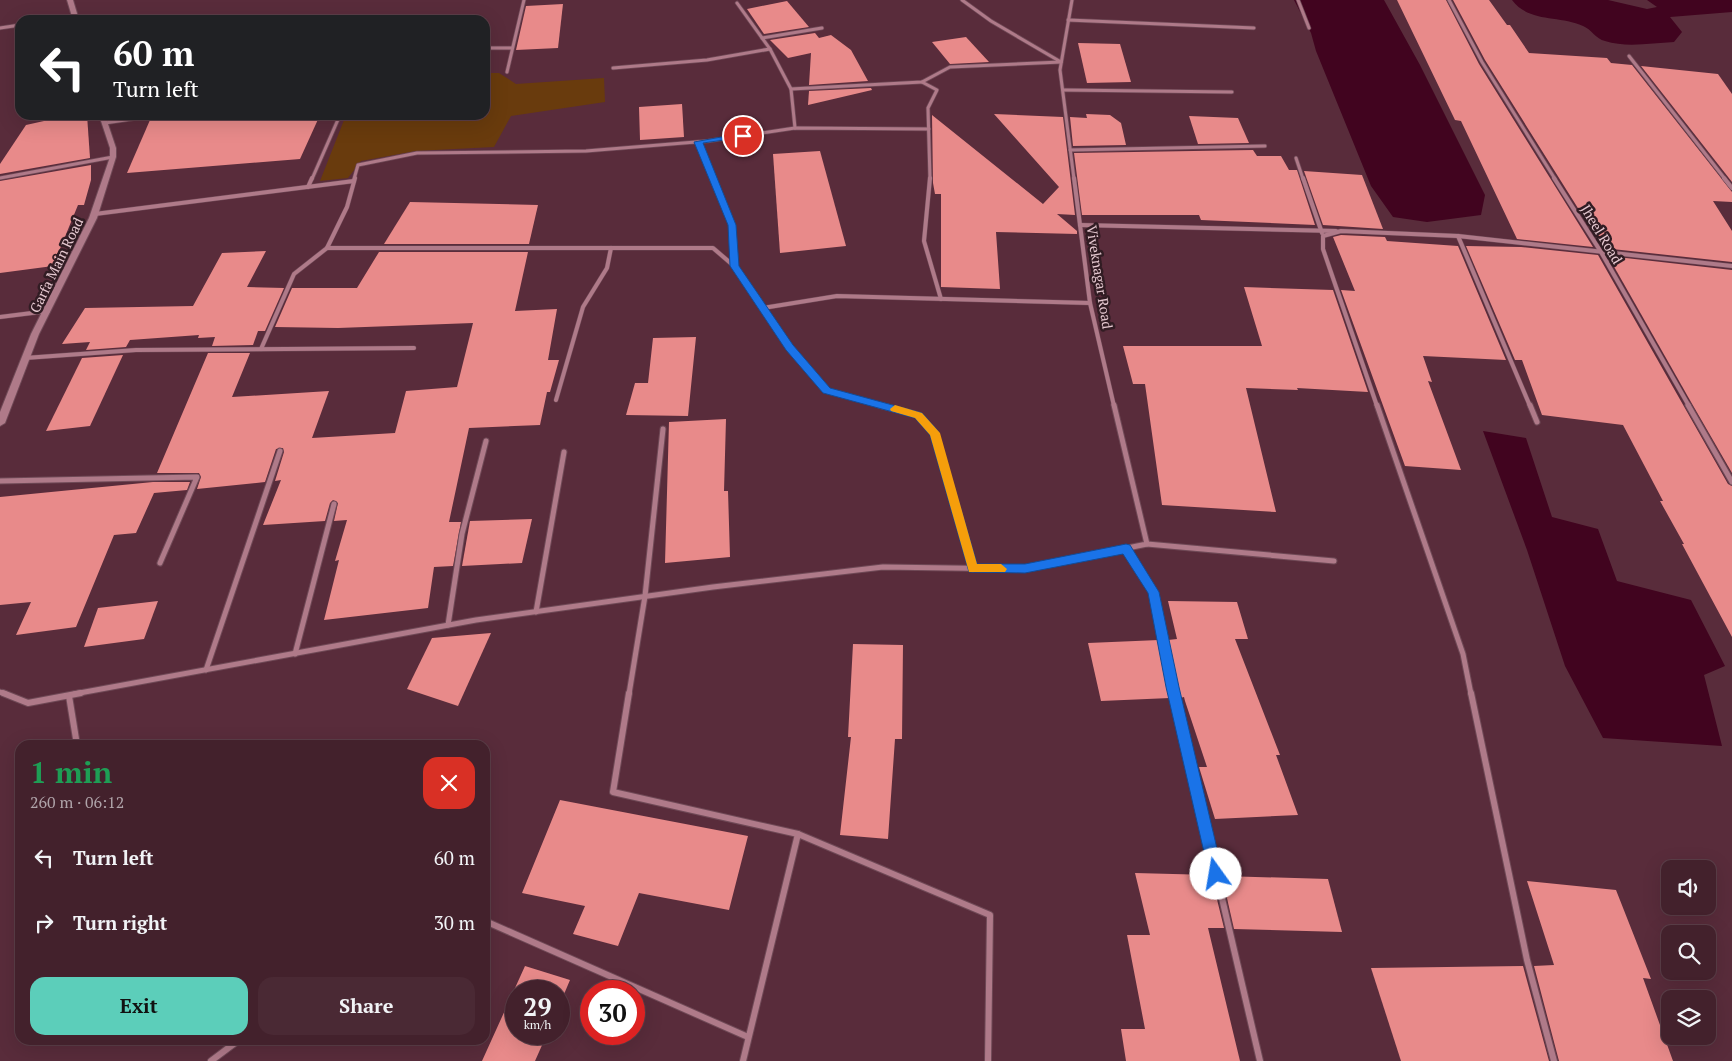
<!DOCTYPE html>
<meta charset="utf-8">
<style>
body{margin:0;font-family:"PT Serif",serif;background:#4a2934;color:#f1f3f6;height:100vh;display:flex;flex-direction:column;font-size:19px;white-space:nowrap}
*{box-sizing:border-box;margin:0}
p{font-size:16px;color:#afa3a9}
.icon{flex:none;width:28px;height:28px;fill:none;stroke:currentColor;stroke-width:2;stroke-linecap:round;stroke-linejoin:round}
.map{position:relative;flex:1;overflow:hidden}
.drawer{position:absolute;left:15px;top:740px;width:475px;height:305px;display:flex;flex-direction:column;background:#43212c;border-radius:15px;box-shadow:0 5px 20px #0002,0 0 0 1px #5b3e48}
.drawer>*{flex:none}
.top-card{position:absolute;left:15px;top:15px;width:475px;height:105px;border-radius:15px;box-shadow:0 5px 20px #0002,0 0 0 1px #5b3e48;background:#202124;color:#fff;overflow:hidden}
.tools{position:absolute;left:1661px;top:860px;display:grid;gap:10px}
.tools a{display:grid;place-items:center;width:55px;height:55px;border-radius:10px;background:#43212c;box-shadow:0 5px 20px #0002,0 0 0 1px #5b3e48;font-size:25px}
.speed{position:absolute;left:505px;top:980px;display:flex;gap:10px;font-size:25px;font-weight:700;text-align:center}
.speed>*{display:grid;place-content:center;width:65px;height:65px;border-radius:50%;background:#43212c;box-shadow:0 5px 20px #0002,0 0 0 1px #5b3e48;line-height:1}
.speed small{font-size:12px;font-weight:400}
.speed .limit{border:8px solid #d22;background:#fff;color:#111}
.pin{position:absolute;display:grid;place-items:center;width:42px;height:42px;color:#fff;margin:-21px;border:2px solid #fff;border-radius:50%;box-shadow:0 1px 5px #0007}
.me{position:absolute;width:55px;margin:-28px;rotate:347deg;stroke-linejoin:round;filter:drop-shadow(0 0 4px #0008)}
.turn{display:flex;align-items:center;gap:18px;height:105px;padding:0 15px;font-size:22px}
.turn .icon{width:65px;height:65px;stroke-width:2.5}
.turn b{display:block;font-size:35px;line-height:42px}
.round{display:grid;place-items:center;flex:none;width:52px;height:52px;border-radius:15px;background:#4a2934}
.summary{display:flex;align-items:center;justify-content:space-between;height:85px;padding:0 15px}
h1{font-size:30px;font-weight:600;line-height:38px;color:#1e9e55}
.button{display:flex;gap:10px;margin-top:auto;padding:10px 15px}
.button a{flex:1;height:58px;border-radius:15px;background:#5cceba;color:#111;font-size:20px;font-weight:600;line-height:58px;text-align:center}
.button a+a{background:#4a2934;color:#f1f3f6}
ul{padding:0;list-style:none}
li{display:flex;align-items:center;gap:15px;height:65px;padding:0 15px}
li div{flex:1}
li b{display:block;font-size:19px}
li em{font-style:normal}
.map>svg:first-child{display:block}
.green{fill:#693b0d}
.water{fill:#41041f}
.building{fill:#e88a8a}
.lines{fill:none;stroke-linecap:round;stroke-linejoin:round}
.minor-far3-casing{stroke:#6f4956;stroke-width:4.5}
.minor-far2-casing{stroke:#6f4956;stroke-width:5}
.minor-far1-casing{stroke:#6f4956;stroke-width:7}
.minor-casing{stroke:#6f4956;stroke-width:8}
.secondary-casing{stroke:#6f4956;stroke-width:2}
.minor-far3{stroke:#af7a89;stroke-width:3}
.minor-far2{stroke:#af7a89;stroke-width:4}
.minor-far1{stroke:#af7a89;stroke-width:5}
.minor{stroke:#af7a89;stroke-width:6}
.secondary{fill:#af7a89;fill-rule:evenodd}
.route{fill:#1a73e8;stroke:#114b97}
.slow{fill:#f59e0b}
.labels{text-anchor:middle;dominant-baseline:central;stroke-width:5;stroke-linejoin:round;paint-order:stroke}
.far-street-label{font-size:14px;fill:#e5c8d0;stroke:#311c23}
</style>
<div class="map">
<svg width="1732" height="1061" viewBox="0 0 1732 1061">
<rect width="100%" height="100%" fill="#592c3b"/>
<path class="green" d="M485 73H499L516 84 604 78 605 102 511 116 494 147 416 151 361 161 348 178 320 181 346 115H485Z"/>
<g class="water">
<path d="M1294 0H1384L1420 65 1485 195 1481 215 1427 222 1393 217 1371 186 1316 51 1311 33Z"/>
<path d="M1512 0H1608L1647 9 1657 7 1647 0H1732V12L1670 17 1682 32 1674 42C1652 43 1626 48 1605 41 1596 39 1591 29 1583 26 1559 15 1529 23 1512 0Z"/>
<path d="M1483 431 1526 438 1552 517 1598 529 1617 581 1691 600 1725 666 1704 675 1722 746 1603 738 1565 666 1527 550Z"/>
</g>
<g class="building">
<path d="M1397 0H1446L1479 64 1593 247 1517 239 1461 121 1455 120Z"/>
<path d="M1453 0H1489L1507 25H1510L1529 53 1607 58 1611 63 1632 65 1732 192V202L1713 201 1732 231V262L1603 248 1485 60Z"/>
<path d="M787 1 809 27 764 34 747 9Z"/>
<path d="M563 4 558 48 516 50 526 6Z"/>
<path d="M815 33 819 38 831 35 851 50 868 81 809 85 811 53 788 58 770 40Z"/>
<path d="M966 37 989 62 950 64 932 42Z"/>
<path d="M1078 43 1120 44 1131 82 1087 83Z"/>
<path d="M1641 66 1718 74 1732 94V182Z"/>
<path d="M871 88 872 90 808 105 809 91Z"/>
<path d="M682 104 684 137 640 140 639 107Z"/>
<path d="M994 114 1063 117 1075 215 1057 214 1077 231V234L996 232 1000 289 941 287V194H935L933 183 932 115 1043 204 1059 187Z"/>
<path d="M1086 114 1110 115 1121 123 1126 145 1073 146 1070 117 1087 118Z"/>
<path d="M71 115H87L90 158 0 174V164L26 125Z"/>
<path d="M187 115H320L300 159 127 173 150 120Z"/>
<path d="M1189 116 1238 118 1249 143 1198 144Z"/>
<path d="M1253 150 1257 156H1281L1289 170H1297L1315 225 1201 220 1199 215H1082L1074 153Z"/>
<path d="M820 151 846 246 780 253 773 154Z"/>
<path d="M91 165V180L84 205H78L53 266 0 273V181Z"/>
<path d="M1304 171 1362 175 1383 229 1323 225Z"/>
<path d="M410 202 538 205 529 244H384Z"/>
<path d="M1341 235 1385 237 1387 241 1458 246 1506 360 1423 356 1432 382 1428 381 1461 470 1405 466 1341 290 1355 291 1333 237Z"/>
<path d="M1466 246 1521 247 1598 255 1728 484 1732 486V637L1682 544H1684L1660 501H1663L1623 425 1542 415 1522 360H1515Z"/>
<path d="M266 251 247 287 284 288 265 331H258L253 345 212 346 215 337 198 338 199 335 130 340 126 347 86 350 90 342 62 344 85 308 193 306 222 253Z"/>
<path d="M379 252H528L515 311 557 309 548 360H559L550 392H547L540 425 469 428 449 522H461L453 566 434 567 428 608 324 620 339 560 335 561 347 520 334 521 338 503 333 500 330 503 325 521 263 525 281 480 275 481 284 452 283 448 276 449 265 482 197 489 201 477 199 473H157L208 353H250L232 397 329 391 312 438 395 433 406 391 457 387 473 323 338 328 275 327 292 288H357Z"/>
<path d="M1608 256 1732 270V473L1691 402Z"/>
<path d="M1244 287 1333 290 1368 392 1297 388 1298 390 1246 388 1276 512 1162 505 1145 384H1133L1123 346H1262Z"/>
<path d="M696 337 688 416 626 415 635 383H648L653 338Z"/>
<path d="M123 355 90 426 46 431 82 358Z"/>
<path d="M726 419 724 491H728L730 557 665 563 669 422Z"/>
<path d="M190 482 187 490 154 493 136 533 114 535 76 627 16 635 31 602 0 605V497L153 482Z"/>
<path d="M532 519 522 563 462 566 470 521Z"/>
<path d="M158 601 144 639 84 647 98 608Z"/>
<path d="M1168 601 1237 602 1248 639H1235L1280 755H1276L1298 815 1215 819 1199 767H1207L1185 701 1184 697 1180 698 1179 694 1168 640 1177 639Z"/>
<path d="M491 633 458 706 407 689 432 638Z"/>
<path d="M1159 640 1170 698 1101 701 1088 643Z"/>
<path d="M853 644 903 645 902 739H895L888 839 840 835 851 737H848Z"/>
<path d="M560 800 748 836 729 910 639 893 618 946 573 934 585 906 522 893Z"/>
<path d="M1135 873 1211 875 1224 928H1208L1240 1061H1126L1121 1029H1145L1127 935H1150Z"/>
<path d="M1222 876 1328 879 1342 932 1234 929Z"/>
<path d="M1527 881 1616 890 1651 979 1643 978 1673 1061H1559L1534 966 1554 965Z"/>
<path d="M525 966 570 980 559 1006V991H516V1034H547L535 1061H482Z"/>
<path d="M1523 966 1549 1061H1401L1371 968Z"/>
</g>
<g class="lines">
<g class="minor-far3-casing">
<g id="minor-far3">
<path d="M962 0 991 21 1061 62"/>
<path d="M1072 0 1060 70 1074 179"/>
<path d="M1298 0 1309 28"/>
<path d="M1449 0 1482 62 1555 179"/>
<path d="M737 3 770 49 791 89 795 128"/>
<path d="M57 20 75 17"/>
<path d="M1068 20 1254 28"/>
<path d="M0 28 20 25"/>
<path d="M762 38 822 28"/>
<path d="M485 48H512"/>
<path d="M1629 56 1725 179"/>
<path d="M613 68 707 60 770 49"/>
<path d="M507 72 524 0"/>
<path d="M922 82 937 90 928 108 930 179"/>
<path d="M791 89 922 82 950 67 1061 62"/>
<path d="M1063 90 1232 92"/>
<path d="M105 123 159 115"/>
<path d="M698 142 713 179"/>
<path d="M1070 150 1265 146"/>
<path d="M1296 158 1303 179"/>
<path d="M0 178 113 157"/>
<path d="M312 179 340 115"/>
<path d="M354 179 358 165 417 153 586 151 708 141 795 128 929 129"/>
</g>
</g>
<g class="minor-far2-casing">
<g id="minor-far2">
<path d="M713 178 732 225 734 266"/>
<path d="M930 178 924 241 941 299"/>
<path d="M1074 178 1090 303 1114 406"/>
<path d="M1303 178 1322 233"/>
<path d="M1554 178 1601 252 1689 406"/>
<path d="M1724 178 1732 188"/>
<path d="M308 187 312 178"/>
<path d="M95 214 354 181"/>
<path d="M1080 225 1336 231"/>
<path d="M1458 236 1530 406"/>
<path d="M327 248H713L734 266 789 348 826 390 884 406"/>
<path d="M763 308 837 296 1090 303"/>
<path d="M0 317 48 311"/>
<path d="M261 349 294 274 327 248 347 207 355 178"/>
<path d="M25 358 136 350 414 348"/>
<path d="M556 400 583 307 607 268 611 248"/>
<path d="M1377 406 1323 249V236L1341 231 1458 236 1732 266"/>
</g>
</g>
<g class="minor-far1-casing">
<g id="minor-far1">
<path d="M879 405 918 415 935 433 973 569"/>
<path d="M1377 405 1463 654 1471 694"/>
<path d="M1530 405 1537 422"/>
<path d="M1688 405 1732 482"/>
<path d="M0 481 197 477 160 563"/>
<path d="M1147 544 1334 561"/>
<path d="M1126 549 1153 592 1175 694"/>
<path d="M536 612 564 452"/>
<path d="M448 625 462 534 486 441"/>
<path d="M295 654 334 504"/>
<path d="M206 670 280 451"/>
<path d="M0 692 6 694"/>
<path d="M74 694 476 620 713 587 883 567 1025 569 1147 544 1114 405"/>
<path d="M629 694 645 596 663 429"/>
</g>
</g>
<g class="minor-casing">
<g id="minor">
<path d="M3 693 28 703 81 693"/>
<path d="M629 693 613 792 798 834 990 915 988 1061"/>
<path d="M1174 693 1260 1061"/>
<path d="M1471 693 1527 960 1554 1061"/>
<path d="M69 696 77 745"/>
<path d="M485 921 748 1037"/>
<path d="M211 1061 239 1040"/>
<path d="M743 1061 798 834"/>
</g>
</g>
<g class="secondary-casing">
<g id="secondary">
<path d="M67 0H73L79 20H73Z"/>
<path d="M99 115H105L116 148V157L97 218 39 334 5 423 0 426V412L31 334 89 218 110 157V148Z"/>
</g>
</g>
<use href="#minor-far3" class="minor-far3"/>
<use href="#minor-far2" class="minor-far2"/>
<use href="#minor-far1" class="minor-far1"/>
<use href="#minor" class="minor"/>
<use href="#secondary" class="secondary"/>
</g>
<path class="route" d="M743 133 746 134V137L703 143 736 225 739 266 793 345 830 388 922 413 938 431 977 564H1025L1126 544 1130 545 1159 592 1179 687 1223 874 1221 879 1216 881 1211 879 1209 874 1166 687 1148 593 1123 554 1025 573 969 572 930 435 915 418 823 393 786 350 730 266 728 225 694 142Z"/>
<path class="slow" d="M895 405 922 413 940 433 977 564H1001L1007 569 1005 572H969L930 435 915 418 891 411 890 409Z"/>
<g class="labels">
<g class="far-street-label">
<text transform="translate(1602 234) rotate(59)">Jheel Road</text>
<text transform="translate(56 265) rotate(-64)">Garfa Main Road</text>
<text transform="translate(1100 277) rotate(81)">Viveknagar Road</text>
</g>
</g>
</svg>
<div class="tools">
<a><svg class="icon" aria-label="sound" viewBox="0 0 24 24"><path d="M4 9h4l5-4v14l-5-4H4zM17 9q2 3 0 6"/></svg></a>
<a><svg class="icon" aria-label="search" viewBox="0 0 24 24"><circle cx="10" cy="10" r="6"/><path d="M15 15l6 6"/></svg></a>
<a><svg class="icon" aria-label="layers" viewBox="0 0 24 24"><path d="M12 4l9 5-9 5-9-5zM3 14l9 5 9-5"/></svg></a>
</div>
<div class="speed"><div>29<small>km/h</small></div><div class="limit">30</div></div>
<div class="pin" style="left:743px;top:136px;background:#d93025"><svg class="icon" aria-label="arrive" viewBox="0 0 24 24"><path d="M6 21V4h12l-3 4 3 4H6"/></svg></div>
<svg class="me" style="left:1216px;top:874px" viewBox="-20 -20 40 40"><circle r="19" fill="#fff"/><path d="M0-13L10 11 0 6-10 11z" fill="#1a73e8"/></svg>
<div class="top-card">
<div class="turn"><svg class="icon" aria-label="left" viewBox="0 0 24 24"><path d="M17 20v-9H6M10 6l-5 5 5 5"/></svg><div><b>60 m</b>Turn left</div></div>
</div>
<section class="drawer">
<div class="summary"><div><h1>1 min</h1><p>260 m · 06:12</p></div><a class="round" style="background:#d93025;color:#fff"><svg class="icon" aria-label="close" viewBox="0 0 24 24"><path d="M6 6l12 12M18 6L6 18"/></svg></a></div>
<ul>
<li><svg class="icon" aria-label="left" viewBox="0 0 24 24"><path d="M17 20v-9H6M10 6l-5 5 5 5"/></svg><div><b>Turn left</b></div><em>60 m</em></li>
<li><svg class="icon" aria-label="right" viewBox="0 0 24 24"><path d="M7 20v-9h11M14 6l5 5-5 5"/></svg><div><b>Turn right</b></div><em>30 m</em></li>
</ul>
<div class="button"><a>Exit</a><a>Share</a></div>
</section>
</div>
